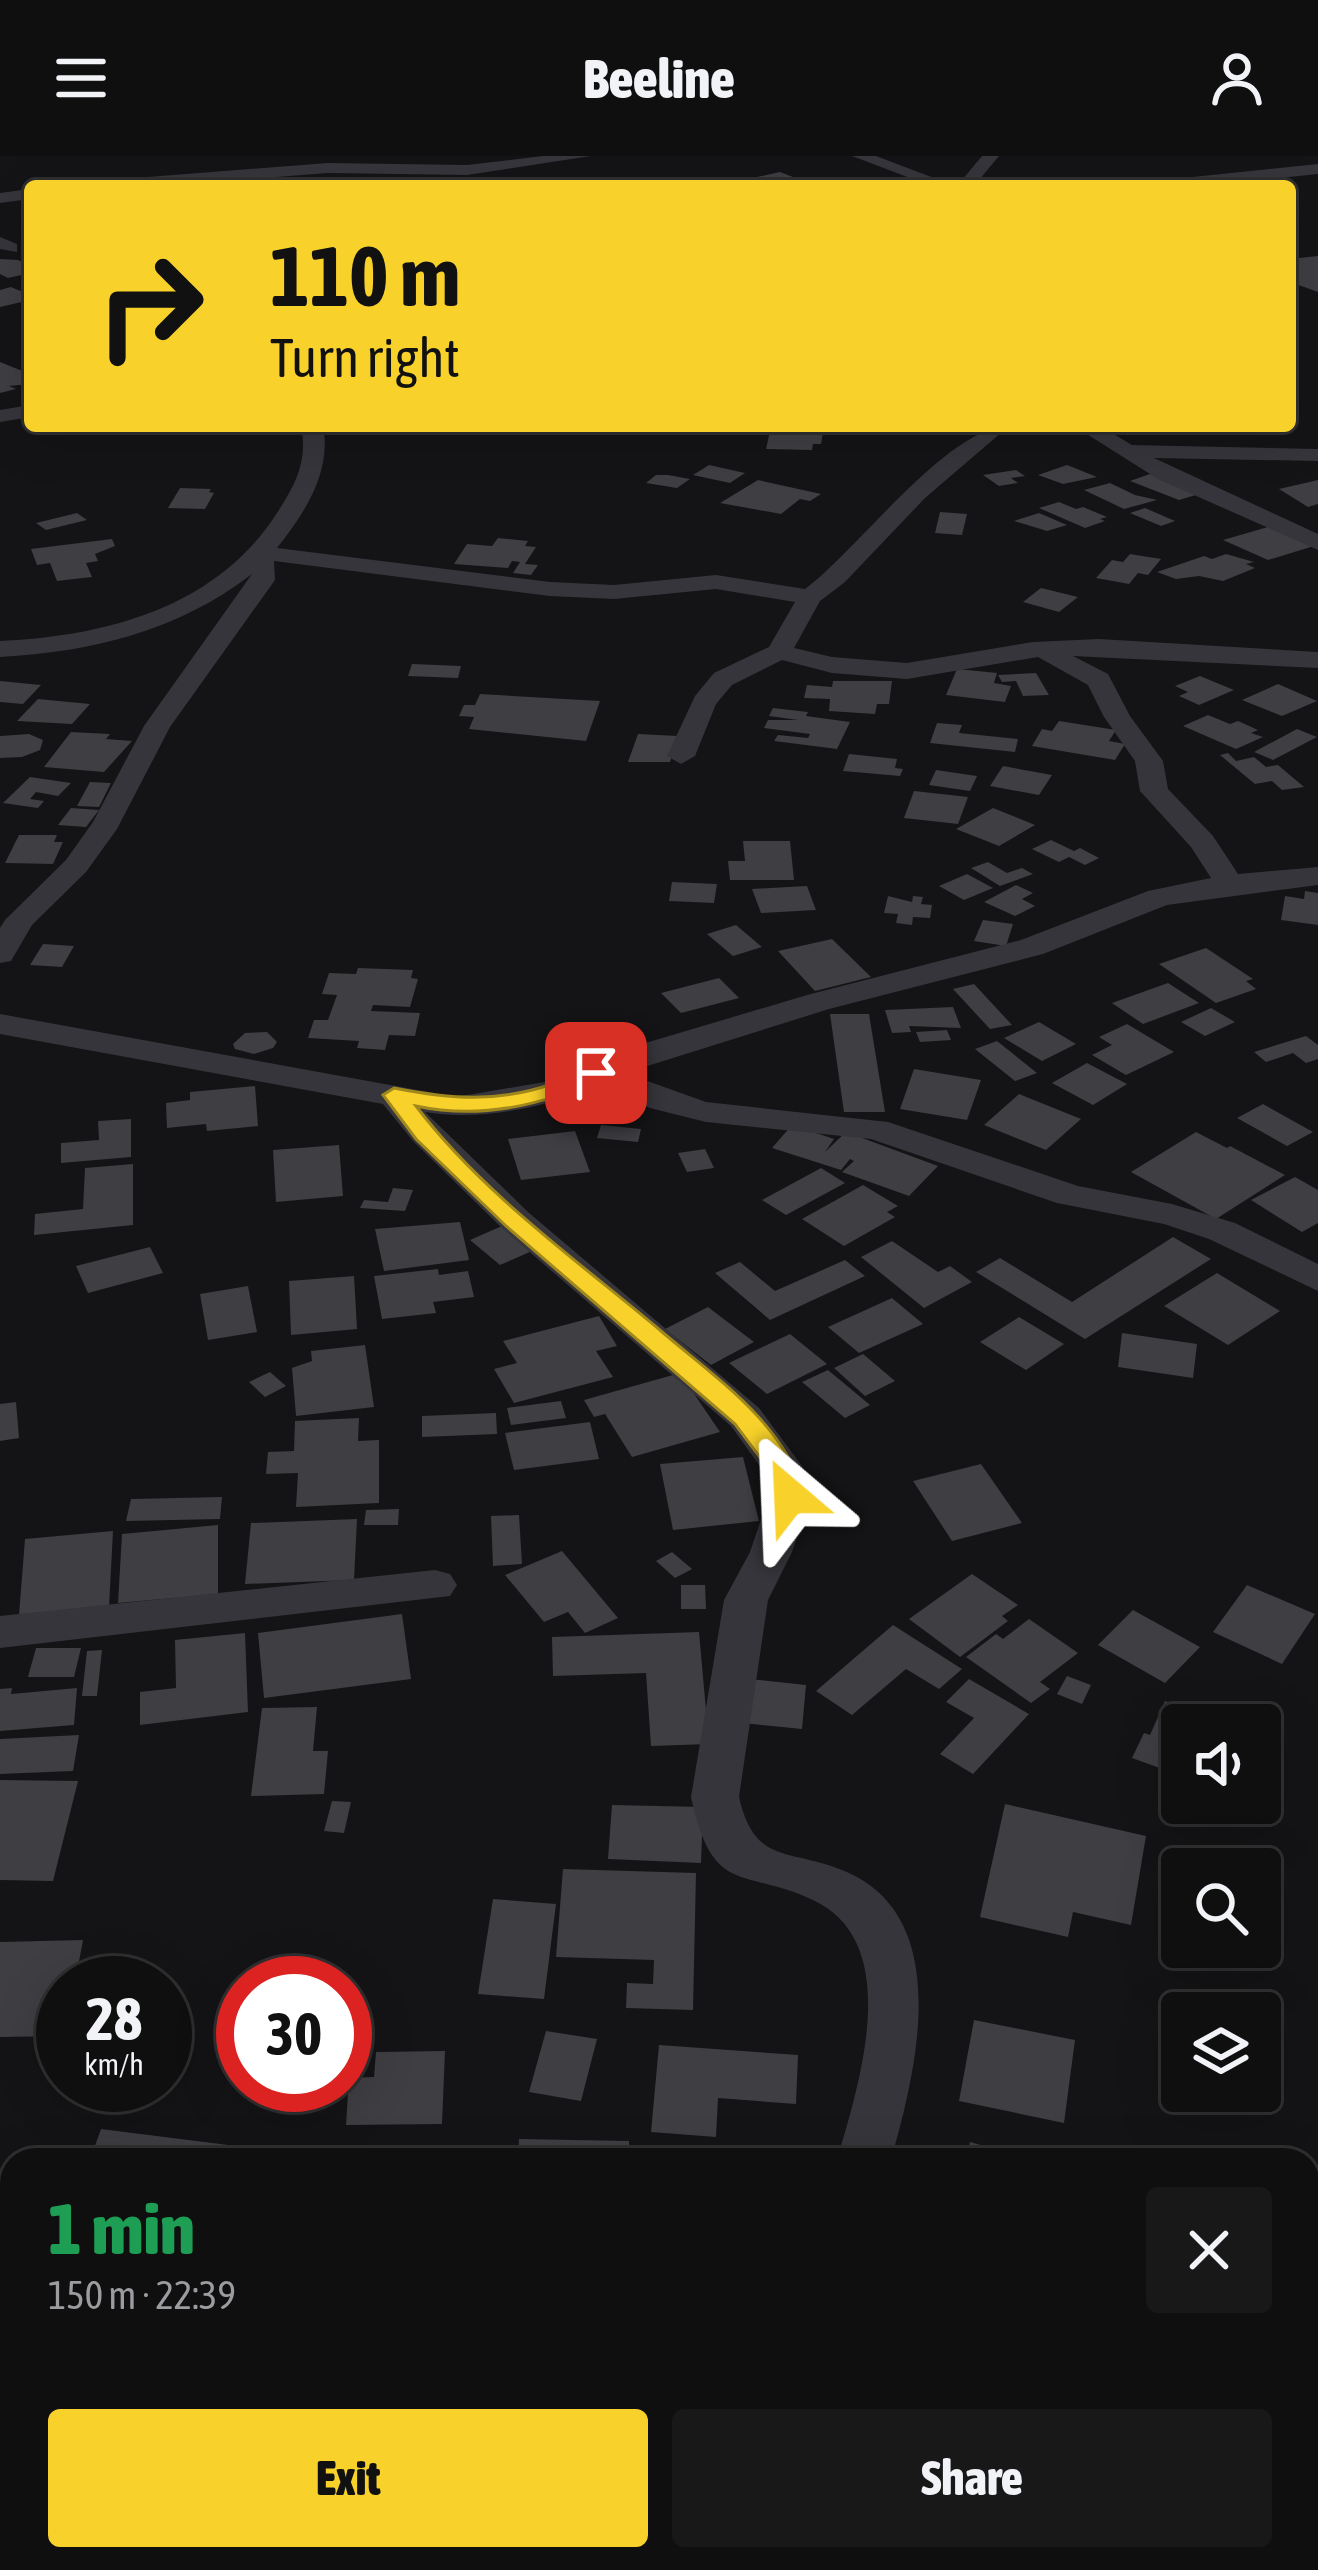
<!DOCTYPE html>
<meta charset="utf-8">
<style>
body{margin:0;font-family:"Asap Condensed",sans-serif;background:#181819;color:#f1f3f6;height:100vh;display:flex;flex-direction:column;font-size:45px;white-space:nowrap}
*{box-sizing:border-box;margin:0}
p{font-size:39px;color:#9b9c9f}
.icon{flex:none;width:66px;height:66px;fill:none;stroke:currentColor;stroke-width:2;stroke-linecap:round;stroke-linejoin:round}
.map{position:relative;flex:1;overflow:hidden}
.sheet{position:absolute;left:0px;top:1992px;width:1320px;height:423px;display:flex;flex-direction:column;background:#0f0f10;border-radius:36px 36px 0 0;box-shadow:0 12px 48px #0002,0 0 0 3px #2f2f30}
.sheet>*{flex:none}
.guide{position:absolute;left:24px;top:24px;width:1272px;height:252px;border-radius:12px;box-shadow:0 12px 48px #0002,0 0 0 3px #2f2f30;background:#f8d22b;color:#111;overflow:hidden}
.fabs{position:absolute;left:1161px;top:1548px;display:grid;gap:24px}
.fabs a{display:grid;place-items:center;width:120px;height:120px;border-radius:12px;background:#0f0f10;box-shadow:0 12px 48px #0002,0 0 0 3px #2f2f30;font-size:60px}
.speed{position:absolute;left:36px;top:1800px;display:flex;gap:24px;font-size:60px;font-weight:700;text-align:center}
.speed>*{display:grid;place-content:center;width:156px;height:156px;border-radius:50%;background:#0f0f10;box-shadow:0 12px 48px #0002,0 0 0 3px #2f2f30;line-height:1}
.speed small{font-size:30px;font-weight:400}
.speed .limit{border:18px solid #d22;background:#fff;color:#111}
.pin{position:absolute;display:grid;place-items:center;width:102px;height:102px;color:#fff;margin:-51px;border-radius:24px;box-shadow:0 6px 18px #0006}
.me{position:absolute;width:132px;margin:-66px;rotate:334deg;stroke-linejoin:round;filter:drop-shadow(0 0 9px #0008)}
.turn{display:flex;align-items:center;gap:42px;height:252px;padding:0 48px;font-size:54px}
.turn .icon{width:156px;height:156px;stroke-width:2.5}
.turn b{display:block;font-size:84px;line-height:102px}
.round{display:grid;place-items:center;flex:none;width:126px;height:126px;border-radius:12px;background:#181819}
.overview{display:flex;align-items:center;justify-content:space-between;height:204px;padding:0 48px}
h1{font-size:72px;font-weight:800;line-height:90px;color:#1e9e55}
.button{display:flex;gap:24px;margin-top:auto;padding:24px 48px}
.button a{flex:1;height:138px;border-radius:12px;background:#f8d22b;color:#111;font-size:48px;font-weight:800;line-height:138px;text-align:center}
.button a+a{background:#181819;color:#f1f3f6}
header{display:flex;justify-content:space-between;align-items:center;height:156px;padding:0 48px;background:#0f0f10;font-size:54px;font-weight:800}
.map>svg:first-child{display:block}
.building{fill:#3e3e43}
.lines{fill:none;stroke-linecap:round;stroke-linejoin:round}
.street{fill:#35353b;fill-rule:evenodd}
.route{fill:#f8d22b;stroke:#a1881c;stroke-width:3}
</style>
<header><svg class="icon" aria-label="menu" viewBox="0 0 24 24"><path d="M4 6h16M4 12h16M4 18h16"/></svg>Beeline<svg class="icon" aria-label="person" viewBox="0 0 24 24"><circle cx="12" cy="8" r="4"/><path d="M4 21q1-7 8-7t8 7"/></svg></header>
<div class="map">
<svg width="1318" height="2414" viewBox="0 0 1318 2414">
<rect width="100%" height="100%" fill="#141416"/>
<g class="building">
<path d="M780 16 798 23 760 30H715Z"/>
<path d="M1318 100V136L1290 126V103Z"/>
<path d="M0 103 18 104 30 110V117L8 122 0 118Z"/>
<path d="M11 131 30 139V144L0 151V134Z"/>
<path d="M0 206 30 218V228L9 230 16 233 0 237Z"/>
<path d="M770 275 823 277 821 288H813L812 294 766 293Z"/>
<path d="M709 309 745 317 730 327 693 319Z"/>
<path d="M1067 309 1097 321 1063 328 1038 319Z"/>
<path d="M1016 314 1025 320 1011 322 1018 327 999 330 983 319Z"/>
<path d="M1150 318 1199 338 1179 344 1130 325Z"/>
<path d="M656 319H668L690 323 677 332 646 327Z"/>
<path d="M758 324 821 338 810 345 800 343 781 358 720 347Z"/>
<path d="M1318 324V348L1308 351 1279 333Z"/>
<path d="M1110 327 1135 339 1157 344 1124 353 1084 334Z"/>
<path d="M180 332 211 333 209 336 214 337 205 353 168 352Z"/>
<path d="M1059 346 1076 353 1083 351 1107 361 1100 363 1105 365 1085 372 1039 352Z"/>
<path d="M1145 352 1175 365 1161 370 1130 357Z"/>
<path d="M940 356 967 358 962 379 935 377Z"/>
<path d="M77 357 87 364 46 374 36 367Z"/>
<path d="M1039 357 1067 369 1047 375 1014 365Z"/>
<path d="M1268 371 1314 390 1268 404 1223 384Z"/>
<path d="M498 382 528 385 525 390 536 391 525 408 538 409 531 419 513 417 520 406 512 405 508 412 454 408 467 388 492 390Z"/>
<path d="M112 383 115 390 95 398 98 405 86 407 92 421 57 425 50 407 37 409 31 393Z"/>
<path d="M1130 398 1161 403 1148 419 1138 417 1129 428 1096 422 1112 404 1123 406Z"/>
<path d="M1226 398 1254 406 1246 408 1255 412 1223 425 1199 420 1176 423 1157 416 1204 400 1212 403Z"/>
<path d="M1041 432 1078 441 1059 456 1023 446Z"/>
<path d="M412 508 461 510 458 522 408 520Z"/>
<path d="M957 513 997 517 994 527 1011 530 1005 546 946 539Z"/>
<path d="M1036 517 1049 539 1023 540 1016 525 1002 526 998 519Z"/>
<path d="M1200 520 1234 534 1199 549 1179 540 1188 536 1175 530Z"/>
<path d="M0 525 41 529 23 548 0 546Z"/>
<path d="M833 525H892L889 548H877L875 558 829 555 830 543 804 542 807 529 832 531Z"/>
<path d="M1278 528 1317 545 1282 560 1242 544Z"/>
<path d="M480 538 600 545 586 585 469 573 474 561 459 560 464 549H475Z"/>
<path d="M38 543 90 548 72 568 17 565Z"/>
<path d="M773 552 808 556 806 560 850 566 837 593 774 585 778 579 808 582 810 578 764 572 768 564H798L769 560Z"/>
<path d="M1208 559 1230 568 1238 565 1258 574 1251 577 1263 581 1236 593 1183 570Z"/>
<path d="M1059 565 1116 574 1109 585 1125 588 1115 604 1032 590 1042 573 1052 575Z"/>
<path d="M937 567 962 569 959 577 1018 583 1015 596 930 587Z"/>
<path d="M1297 573 1317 581 1273 604 1254 596Z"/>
<path d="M71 576 110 578 106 583 132 585 104 616 44 611Z"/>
<path d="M29 578 43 584 40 594 22 601 0 602V580Z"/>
<path d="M638 578 678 580 670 606H628Z"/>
<path d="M1228 597 1236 605 1254 601 1266 611 1278 609 1304 631 1282 634 1272 625 1255 628 1220 599Z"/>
<path d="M849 598 897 603 895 612 903 613 900 620 843 615Z"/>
<path d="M1003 610 1052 619 1039 639 990 630Z"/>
<path d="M936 614 977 620 970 635 929 629Z"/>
<path d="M30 621 71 627 58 640 36 636 30 643 44 645 38 652 3 647Z"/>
<path d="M90 626 111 627 99 651 77 650Z"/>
<path d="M914 635 968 641 958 668 904 662Z"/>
<path d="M71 652 99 654 86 671 58 669Z"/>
<path d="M993 652 1035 669 999 690 956 673Z"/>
<path d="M19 679H57L54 686H63L53 708 5 707Z"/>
<path d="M1051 684 1074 695 1080 692 1099 702 1085 709 1069 701 1059 706 1032 693Z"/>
<path d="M743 685H790L794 724H730L728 705H745Z"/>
<path d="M988 706 1007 717 1022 712 1033 718 1000 730 971 712Z"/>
<path d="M967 718 993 732 964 744 939 730Z"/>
<path d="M672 726 717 728 714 747 669 745Z"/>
<path d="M1016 729 1033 737 1022 743 1035 750 1015 760 984 746Z"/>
<path d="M807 730 816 754 761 757 752 733Z"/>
<path d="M1305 735 1318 737V769L1281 764 1285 740 1304 743Z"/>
<path d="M888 740 912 746 913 740 923 741 921 748 932 749 930 762 913 761 912 769 896 767 898 758 884 757Z"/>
<path d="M983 764 1013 768 1006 790 974 785Z"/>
<path d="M736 769 762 791 733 800 707 778Z"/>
<path d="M832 783 871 821 815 835 778 795Z"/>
<path d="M43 788 74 790 62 811 30 809Z"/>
<path d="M1206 792 1253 823 1246 825 1256 833 1216 847 1159 808Z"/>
<path d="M358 812 413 814 411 822 418 823 410 851 373 849 371 855 420 857 415 880 389 879 385 894 357 892 359 885 308 882 314 864H328L337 839 322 838 329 817 356 818Z"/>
<path d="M719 822 739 842 681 857 661 837Z"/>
<path d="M1168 827 1199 847 1143 868 1112 847Z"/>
<path d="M974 828 1012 869 990 873 953 833Z"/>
<path d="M953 851 961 872 909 870 911 876 892 877 885 854Z"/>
<path d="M1211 852 1235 866 1205 880 1181 866Z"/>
<path d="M830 858H869L885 956H844Z"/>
<path d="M1039 866 1076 888 1042 905 1004 882Z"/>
<path d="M1127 868 1174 896 1126 919 1092 899 1112 889 1099 881Z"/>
<path d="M947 874 951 884 920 886 916 876Z"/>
<path d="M267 876 277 886 273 892 254 898 235 893 233 888 245 877Z"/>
<path d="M1306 880 1318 889V903L1306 907 1293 897 1266 906 1254 896Z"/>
<path d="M997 885 1037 917 1015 925 975 893Z"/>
<path d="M1087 907 1127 928 1093 949 1052 927Z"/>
<path d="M914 913 981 924 967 964 900 953Z"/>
<path d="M255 930 258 970 207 975 206 968 167 972 166 947 190 944V936Z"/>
<path d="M1019 938 1081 963 1046 994 984 969Z"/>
<path d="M1263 948 1313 976 1287 990 1237 962Z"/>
<path d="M131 963V1001L61 1007V987L99 984 98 965Z"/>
<path d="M601 969 641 973 638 986 597 982Z"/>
<path d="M792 969 834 983 825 996 846 976 938 1010 909 1040 842 1016 854 1005 850 1003 841 1014 772 992Z"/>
<path d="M575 975 590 1016 521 1024 508 983Z"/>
<path d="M1196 976 1227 992 1230 990 1285 1019 1216 1063 1131 1016Z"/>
<path d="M339 989 343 1040 276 1046 273 994Z"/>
<path d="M705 993 714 1012 687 1016 678 997Z"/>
<path d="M133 1008V1069L34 1079 35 1058 83 1053 85 1012Z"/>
<path d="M821 1012 845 1027 786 1059 762 1044Z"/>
<path d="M1295 1021 1318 1034V1067L1302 1076 1251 1044Z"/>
<path d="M863 1029 898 1050 887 1056 895 1061 844 1090 802 1063Z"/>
<path d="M393 1032 413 1034 405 1055 360 1052 364 1044 388 1046Z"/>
<path d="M460 1066 469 1104 384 1115 375 1073Z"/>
<path d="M502 1070 532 1095 500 1109 470 1084Z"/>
<path d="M1173 1081 1211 1103 1085 1183 976 1116 1000 1102 1072 1146Z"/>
<path d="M892 1085 938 1116 950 1110 972 1126 924 1152 861 1101Z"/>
<path d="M150 1091 163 1117 88 1137 76 1110Z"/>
<path d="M845 1104 865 1120 770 1164 715 1117 740 1106 775 1135Z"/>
<path d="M438 1113 439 1119 468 1115 474 1141 433 1146 436 1157 382 1163 374 1120Z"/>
<path d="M1217 1117 1280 1155 1228 1189 1164 1150Z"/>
<path d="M354 1120 357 1173 291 1179 289 1125Z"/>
<path d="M248 1130 257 1176 208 1184 200 1138Z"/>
<path d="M892 1142 923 1168 859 1197 828 1171Z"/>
<path d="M708 1151 754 1186 711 1209 665 1173Z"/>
<path d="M599 1160 617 1190 596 1195 613 1221 514 1247 494 1213 517 1207 503 1185Z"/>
<path d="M1019 1161 1064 1188 1026 1214 980 1186Z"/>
<path d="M1122 1177 1197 1188 1193 1222 1118 1211Z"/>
<path d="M790 1178 827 1208 767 1238 729 1207Z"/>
<path d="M365 1189 374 1251 296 1260 292 1212 312 1205 311 1195Z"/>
<path d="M863 1198 895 1225 865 1240 834 1212Z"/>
<path d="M828 1214 870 1249 845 1262 802 1226Z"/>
<path d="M270 1216 286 1230 265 1241 249 1226Z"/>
<path d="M680 1217 720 1276 632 1301 605 1258 594 1261 584 1244Z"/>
<path d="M561 1245 566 1262 511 1269 507 1252Z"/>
<path d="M16 1246 19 1282 0 1285V1248Z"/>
<path d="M496 1257 497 1278 422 1281V1260Z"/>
<path d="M359 1262 358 1285 379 1284V1347L296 1351 298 1317 266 1318 268 1296 294 1295 295 1265Z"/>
<path d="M590 1266 599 1303 514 1314 505 1277Z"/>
<path d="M743 1301 759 1365 673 1374 660 1308Z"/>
<path d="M981 1308 1022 1367 952 1385 913 1325Z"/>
<path d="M222 1341 220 1363 126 1365 131 1343Z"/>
<path d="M399 1353 398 1369H364L366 1354Z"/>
<path d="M519 1359 522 1408 493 1410 491 1360Z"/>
<path d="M357 1363 354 1424 245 1428 251 1367Z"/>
<path d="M218 1369V1438L118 1447 122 1378Z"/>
<path d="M113 1375 109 1451 19 1459 25 1383Z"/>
<path d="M562 1395 618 1462 585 1477 568 1456 544 1466 505 1419Z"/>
<path d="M672 1396 692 1413 675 1422 656 1405Z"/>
<path d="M972 1418 1018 1449 1002 1460 1008 1465 960 1501 909 1463Z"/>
<path d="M681 1429H705L706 1453H681Z"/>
<path d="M1247 1429 1315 1458 1282 1508 1213 1476Z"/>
<path d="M1133 1454 1200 1491 1165 1527 1098 1489Z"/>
<path d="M402 1458 411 1523 264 1542 258 1477Z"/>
<path d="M1029 1463 1078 1497 1040 1526 1050 1533 1031 1547 966 1501 996 1478 1003 1483Z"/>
<path d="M893 1469 962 1513 939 1533 906 1513 852 1559 816 1535Z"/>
<path d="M699 1476 709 1588 651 1590 646 1517 553 1520 552 1481Z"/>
<path d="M245 1477 248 1556 140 1569V1536L176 1532 175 1484Z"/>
<path d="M36 1492H81L74 1521H28Z"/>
<path d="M102 1494 97 1540H82L87 1495Z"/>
<path d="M1067 1520 1091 1529 1082 1548 1057 1538Z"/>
<path d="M749 1523 806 1529 802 1573 743 1567Z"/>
<path d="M969 1523 1029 1558 973 1618 940 1598 974 1562 946 1546Z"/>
<path d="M12 1532 11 1538 77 1532 74 1569 0 1575V1533Z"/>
<path d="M1165 1545 1223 1565 1222 1569H1182V1620L1132 1602 1144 1577 1150 1579Z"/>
<path d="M317 1551 313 1595H328L324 1638 251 1640 262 1552Z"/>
<path d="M79 1579 73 1615 0 1618V1583Z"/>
<path d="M0 1624 78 1625 53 1725 0 1724Z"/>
<path d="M332 1645 351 1646 344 1677 324 1675Z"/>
<path d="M1005 1648 1146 1680 1131 1769 1073 1756 1068 1781 980 1761Z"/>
<path d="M612 1649 703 1651 701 1707 608 1703Z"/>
<path d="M563 1713 696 1717 693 1854 626 1852 627 1827 653 1828 654 1804 556 1801Z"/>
<path d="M493 1743 556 1748 544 1843 478 1838Z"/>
<path d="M83 1784 75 1827H63V1880L0 1881V1786Z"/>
<path d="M974 1864 1075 1884 1064 1967 959 1945Z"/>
<path d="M546 1875 597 1883 581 1945 529 1936Z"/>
<path d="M659 1889 798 1899 796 1948 718 1942 716 1981 651 1976Z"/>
<path d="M445 1895 442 1968 346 1969 349 1922 374 1921 376 1896Z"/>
<path d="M101 1973 244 1991 240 2004H90Z"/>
<path d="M519 1983 629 1985V2004H518Z"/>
<path d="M970 1986 1031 2003V2004H966Z"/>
<path d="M1060 1989 1101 2003V2004H1055Z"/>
<path d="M0 2020 12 2022V2076L1 2107Z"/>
<path d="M0 2309 12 2312V2354L7 2366 12 2368V2403H70L66 2414H0Z"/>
<path d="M1027 2403H1156L1154 2414H1060Z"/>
</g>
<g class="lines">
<g class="street">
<path d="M543 0H591L467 19 328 17 160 30H89L97 25 328 7 467 9Z"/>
<path d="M852 0H876L955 30H931Z"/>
<path d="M982 0H999L974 30H957Z"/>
<path d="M1318 8V18L1202 30H1146L1154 25Z"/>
<path d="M30 33V43L0 47V37Z"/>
<path d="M0 81 17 88V96L0 93Z"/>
<path d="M30 249V261L0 266V254Z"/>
<path d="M301 270H323C332 315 305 357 277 392L550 426 614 429 716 419 805 433C857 395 948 270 1009 270L925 342 845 426 820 445 794 492 832 501 907 507 1033 486 1099 483 1318 496V512L1073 500 1108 518 1130 560 1163 605 1168 633 1213 680 1238 718 1318 711V729L1167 749 1043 798 829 853 625 917 706 946 888 966 1078 1030 1172 1048 1235 1067 1318 1108V1135L1209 1083 1164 1068 1057 1047 871 983 706 966 650 952 596 930C546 952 479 965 425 956L528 1056 759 1252 802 1310 811 1340 792 1396 768 1444 739 1641C755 1709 787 1692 842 1714 956 1759 916 1915 891 2004H837C859 1928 905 1787 813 1744 741 1711 713 1741 691 1641L724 1444 750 1396 769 1340 762 1313 731 1270 502 1072 413 985 383 948 0 878V858L456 941 550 925 622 894 807 839 1021 784 1148 735 1211 722 1191 691 1140 635 1135 605 1104 561 1088 529 1038 501 907 523 832 517 782 504 732 529 716 548 695 600 681 608 667 600 695 540 714 517 769 491 795 446 716 433 614 443 550 440 274 405 275 424 170 571 117 673 86 716 32 769 11 805 0 807V772L5 764 66 704 93 666 144 570 252 418C178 475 92 496 0 501V485C106 480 216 452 277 357 296 328 308 305 301 270Z"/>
<path d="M1074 270H1100L1132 289 1318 293V305L1154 302 1318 378V394L1158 323Z"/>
<path d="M435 1414 450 1418 457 1429 450 1440 0 1492V1460Z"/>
<path d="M624 2403H686L683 2414H621Z"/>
</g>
</g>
<path class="route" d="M596 910 607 917 604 922C543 949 481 964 416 950 482 1037 578 1105 661 1175 717 1223 784 1267 805 1340L800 1347H780L768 1312 735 1268 506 1070 416 983 383 939 394 932C449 943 498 947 552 928 567 923 580 914 596 910Z"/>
</svg>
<div class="fabs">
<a><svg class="icon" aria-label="sound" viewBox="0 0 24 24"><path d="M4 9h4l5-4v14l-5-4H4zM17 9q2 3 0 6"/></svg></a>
<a><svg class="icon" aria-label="search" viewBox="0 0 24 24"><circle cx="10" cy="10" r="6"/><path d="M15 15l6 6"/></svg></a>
<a><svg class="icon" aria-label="layers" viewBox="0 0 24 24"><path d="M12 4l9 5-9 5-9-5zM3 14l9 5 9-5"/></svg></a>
</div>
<div class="speed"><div>28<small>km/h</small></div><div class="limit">30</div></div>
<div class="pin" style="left:596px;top:917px;background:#d93025"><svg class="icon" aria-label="arrive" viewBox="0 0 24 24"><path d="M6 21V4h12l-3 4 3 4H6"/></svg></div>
<svg class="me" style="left:790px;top:1340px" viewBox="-20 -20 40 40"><path d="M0-17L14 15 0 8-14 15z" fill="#f8d22b" stroke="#fff" stroke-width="4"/></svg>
<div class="guide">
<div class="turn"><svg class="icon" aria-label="right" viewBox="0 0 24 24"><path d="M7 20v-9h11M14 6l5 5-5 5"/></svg><div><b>110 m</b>Turn right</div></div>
</div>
<section class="sheet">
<div class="overview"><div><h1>1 min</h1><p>150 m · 22:39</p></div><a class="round"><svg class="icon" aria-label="close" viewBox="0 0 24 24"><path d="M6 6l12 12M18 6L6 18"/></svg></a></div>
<div class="button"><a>Exit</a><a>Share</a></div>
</section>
</div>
